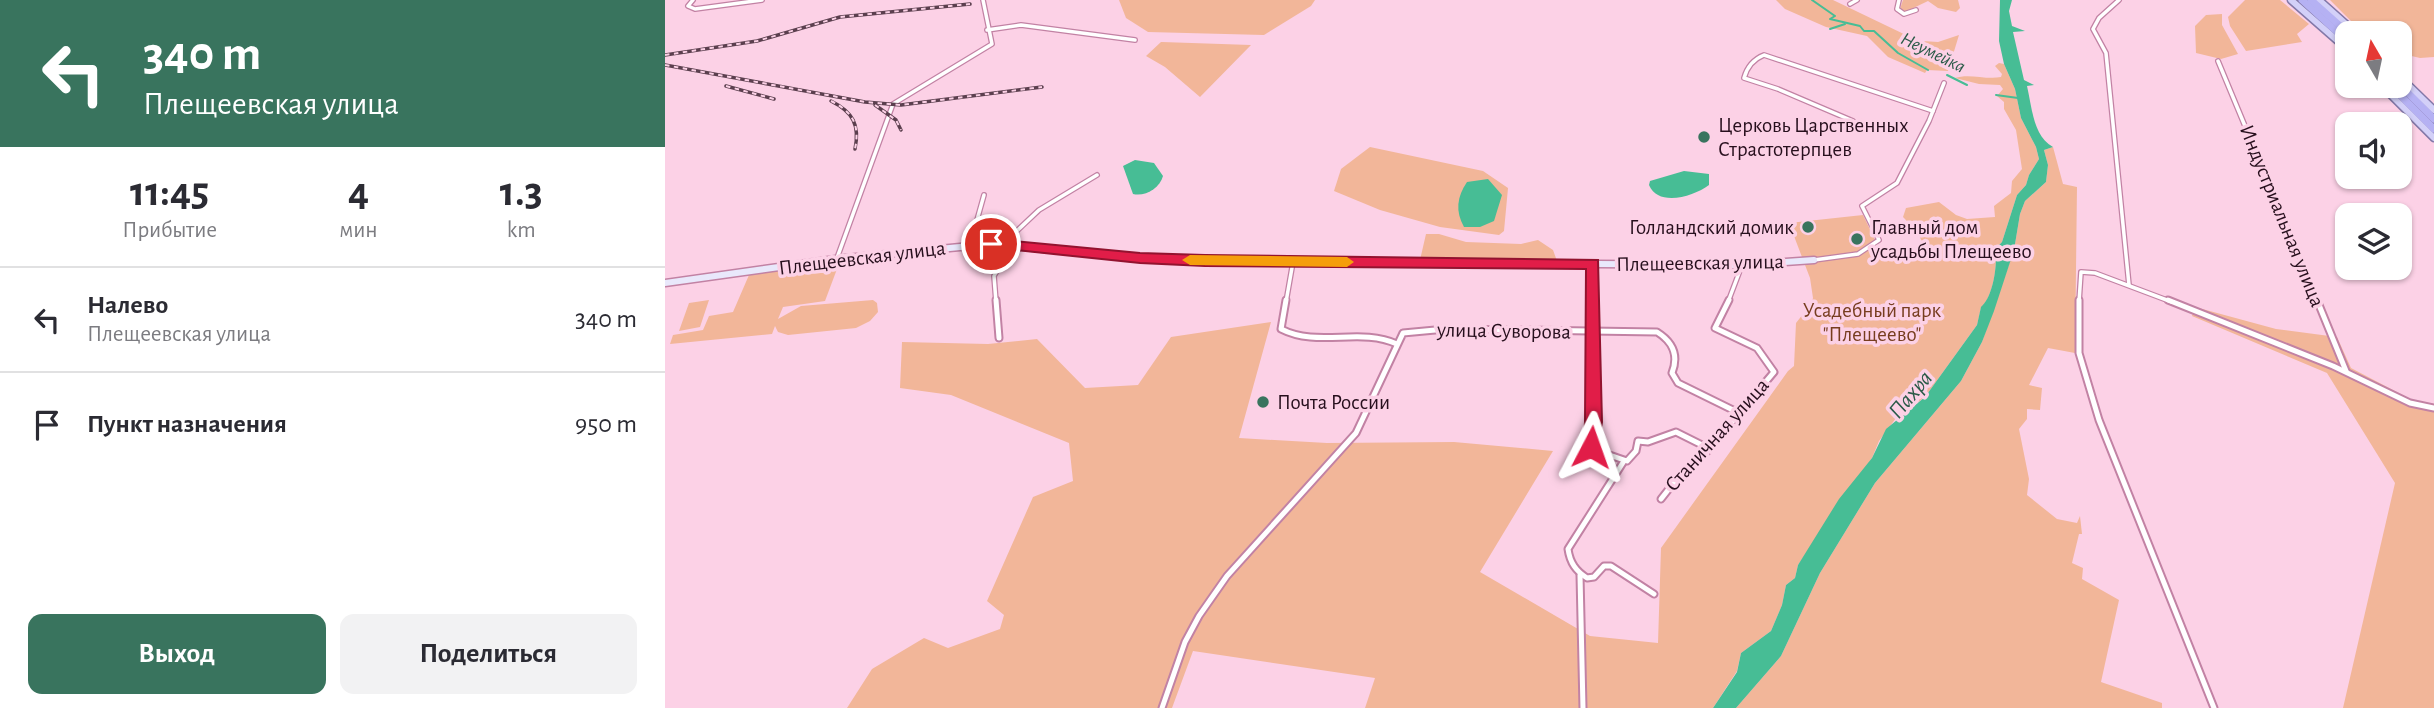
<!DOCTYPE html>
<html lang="ru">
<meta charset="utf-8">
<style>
body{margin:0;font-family:"Alegreya Sans",sans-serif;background:#f2f2f3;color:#2b2b33;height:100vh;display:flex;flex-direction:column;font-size:26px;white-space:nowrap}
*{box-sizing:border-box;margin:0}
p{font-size:23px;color:#7c7c81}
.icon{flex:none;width:38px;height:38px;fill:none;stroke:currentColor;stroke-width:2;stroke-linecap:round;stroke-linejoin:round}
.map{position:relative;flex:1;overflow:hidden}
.drawer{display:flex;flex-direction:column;background:#fff;width:665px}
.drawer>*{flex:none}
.top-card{background:#39745e;color:#fff;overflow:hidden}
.needle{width:46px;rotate:351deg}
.fabs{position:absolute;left:1670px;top:21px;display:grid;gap:14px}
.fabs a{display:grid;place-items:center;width:77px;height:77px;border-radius:14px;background:#fff;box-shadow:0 2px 5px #0004;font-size:35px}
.pin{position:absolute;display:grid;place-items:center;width:60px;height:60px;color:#fff;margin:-30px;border:4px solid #fff;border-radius:50%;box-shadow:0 2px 7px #0007}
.me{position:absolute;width:77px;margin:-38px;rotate:4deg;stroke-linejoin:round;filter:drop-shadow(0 0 5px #0008)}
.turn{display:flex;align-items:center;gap:24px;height:147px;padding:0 28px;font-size:32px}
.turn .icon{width:91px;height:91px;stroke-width:2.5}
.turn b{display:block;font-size:49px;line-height:60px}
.eta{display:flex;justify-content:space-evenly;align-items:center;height:119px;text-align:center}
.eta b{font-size:42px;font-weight:700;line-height:49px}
.button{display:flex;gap:14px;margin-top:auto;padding:14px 28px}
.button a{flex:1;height:80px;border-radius:14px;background:#39745e;color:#fff;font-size:28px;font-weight:700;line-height:80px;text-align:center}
.button a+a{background:#f2f2f3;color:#2b2b33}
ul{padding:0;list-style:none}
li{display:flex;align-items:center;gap:21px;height:105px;padding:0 28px;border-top:2px solid #e1e1e2}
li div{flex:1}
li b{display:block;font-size:26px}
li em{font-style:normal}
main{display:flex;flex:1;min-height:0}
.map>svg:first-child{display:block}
.green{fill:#f2b699}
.water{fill:#47bd95}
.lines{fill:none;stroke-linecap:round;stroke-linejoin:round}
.stream{stroke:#47bd95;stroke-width:2}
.street-far1-casing{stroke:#c282a4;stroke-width:6}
.street-casing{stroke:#c282a4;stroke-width:9}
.secondary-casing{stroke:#c282a4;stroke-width:9}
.primary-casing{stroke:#8378a8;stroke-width:9}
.highway-casing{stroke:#8378a8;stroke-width:10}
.street-far1{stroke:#fff;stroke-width:3.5}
.street{stroke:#fff;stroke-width:5}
.secondary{stroke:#e9e8fb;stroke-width:6}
.primary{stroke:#d3d0f8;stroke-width:6}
.highway{stroke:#b5b1f3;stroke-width:7}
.rail-casing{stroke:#5b3f4e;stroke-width:3.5}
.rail{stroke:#fcd1e6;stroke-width:2;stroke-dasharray:4.5;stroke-linecap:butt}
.route{fill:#e11d48;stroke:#92132f;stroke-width:2}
.slow{fill:#f59e0b}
.poi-dot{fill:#39745e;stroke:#fcd1e6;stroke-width:2.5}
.labels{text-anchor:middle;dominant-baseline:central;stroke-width:7;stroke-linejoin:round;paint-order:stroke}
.far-water-label{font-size:19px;font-style:italic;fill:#2a5a48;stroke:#fcd1e6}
.poi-label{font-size:21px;fill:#270f1d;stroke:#fcd1e6;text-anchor:start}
.street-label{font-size:21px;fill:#270f1d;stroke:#fcd1e6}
.park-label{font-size:21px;fill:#773d1f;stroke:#fcd1e6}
.water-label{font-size:23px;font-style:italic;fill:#2a5a48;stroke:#fcd1e6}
</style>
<main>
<section class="drawer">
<div class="top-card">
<div class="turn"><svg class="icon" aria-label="left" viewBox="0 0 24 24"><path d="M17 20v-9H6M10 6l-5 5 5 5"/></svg><div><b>340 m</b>Плещеевская улица</div></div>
</div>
<div class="eta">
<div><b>11:45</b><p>Прибытие</p></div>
<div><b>4</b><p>мин</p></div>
<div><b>1.3</b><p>km</p></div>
</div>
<ul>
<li><svg class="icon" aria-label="left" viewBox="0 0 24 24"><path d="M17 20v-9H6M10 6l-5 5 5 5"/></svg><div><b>Налево</b><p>Плещеевская улица</p></div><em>340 m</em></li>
<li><svg class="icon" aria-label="arrive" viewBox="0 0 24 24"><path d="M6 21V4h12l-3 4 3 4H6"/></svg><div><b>Пункт назначения</b></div><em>950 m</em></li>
</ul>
<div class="button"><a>Выход</a><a>Поделиться</a></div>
</section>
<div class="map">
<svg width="1769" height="708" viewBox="0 0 1769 708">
<rect width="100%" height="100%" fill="#fcd1e6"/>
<g class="green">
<path d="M454 0H650L646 6 599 35 483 32 461 18Z"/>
<path d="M1111 0H1168L1243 36 1242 40 1273 42 1294 35 1283 71 1262 70 1260 73 1223 57 1202 36 1161 27 1120 9Z"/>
<path d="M1238 0H1293L1295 8 1291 12 1273 8 1263 1 1240 12 1235 9Z"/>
<path d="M1580 0H1615L1644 24 1632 34 1637 42 1581 51 1565 26 1563 17Z"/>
<path d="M1665 0H1769V57L1755 58 1734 53V33H1698Z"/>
<path d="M1557 14V25L1573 54 1556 59 1531 53 1530 26 1541 15Z"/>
<path d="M496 42H497L586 45 535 97 500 67 481 56Z"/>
<path d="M1334 63 1339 64 1350 89 1356 118 1371 147 1374 159 1364 175 1361 185 1352 195 1337 242 1330 249C1333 265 1328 297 1316 308L1312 325 1260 397 1231 418 1214 441 1207 458 1133 565 1130 578 1121 585 1117 605 1106 631 1076 653 1072 671 1048 708H700L710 678 528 651 507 708H182L207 669 259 638 283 648 335 629 339 615 322 601 368 497 408 481 404 443 286 395 235 388 237 342 323 344 372 339 420 388 473 385 506 337 606 322 574 438 662 443 789 442 888 451 815 572 925 636 993 643 996 548 1123 371 1129 366 1131 323 1146 304 1148 298 1145 278 1124 223 1198 215 1217 254 1259 255C1260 238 1249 229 1238 217L1241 208 1274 202 1291 215 1302 219 1330 217 1329 206 1346 193 1347 181 1357 169 1351 130 1339 109V102L1332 96 1338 89 1335 85 1314 84 1290 78C1304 73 1321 80 1336 77L1337 74 1330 66Z"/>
<path d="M705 147 818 171 843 188 839 231 834 235 775 227 715 210 669 191 676 169Z"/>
<path d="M1388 147 1398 184 1412 187 1410 353 1383 348 1364 385 1377 388 1375 410 1362 409V419L1354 429 1364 479 1362 495 1392 519 1412 523 1415 516 1417 534H1414L1407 563 1418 568 1417 579 1454 600 1436 682 1497 703V708H1071L1116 656 1155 573 1210 483 1296 381 1317 342 1349 250 1355 214 1360 201 1381 182 1383 165 1379 150Z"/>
<path d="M761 234H774L801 242 856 244 873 240 888 250 892 261 755 260Z"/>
<path d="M175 261 160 301 118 307 113 319 136 306 208 300 212 303 213 312 205 321 191 328 123 335 113 332 110 326 107 334 5 344 8 335 38 330 44 316 68 312 84 275Z"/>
<path d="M44 300 35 327 14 331 24 303Z"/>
<path d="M1530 307 1611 329 1672 337 1686 368 1747 400 1769 404V708H1678L1730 483 1662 373 1527 316Z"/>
</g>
<g class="water">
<path d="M1335 0H1347L1344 11 1347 26 1360 31 1348 32 1359 80 1369 85 1362 86C1367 107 1368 136 1388 147L1379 150 1383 165 1381 182 1360 201 1355 214 1349 250 1329 311 1317 342 1296 381 1210 483 1155 573 1116 656 1071 708H1048L1072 672 1076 653 1106 631 1117 605 1121 585 1130 578 1133 565 1174 499 1207 458 1221 429 1260 397 1312 325 1316 307C1328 297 1333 264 1330 249L1337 242 1352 195 1361 185 1364 175 1374 159 1371 147 1356 118 1350 89 1339 64 1334 41Z"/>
<path d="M470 160 489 163 498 176C495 188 480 197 468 194L458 166Z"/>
<path d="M1019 171 1044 174V185C1028 197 993 207 984 185L985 181Z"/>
<path d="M823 179 837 195 829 221 815 227H799C790 211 792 197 802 182Z"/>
</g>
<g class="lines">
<g class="stream">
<path d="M1147 0 1170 16 1165 19 1195 26 1199 31H1209L1233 53 1263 70"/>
<path d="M1165 29 1180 24"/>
<path d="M1282 75 1302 85"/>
<path d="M1331 95 1353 98"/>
</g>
<g class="street-far1-casing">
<g id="street-far1">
<path d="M28 0 23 6 30 9 97 0"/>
<path d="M1234 0 1232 9 1239 14 1251 10"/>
<path d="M1454 0 1434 18 1428 29 1441 53 1464 285"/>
<path d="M1185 4 1192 0"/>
<path d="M322 30 356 25 470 40"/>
<path d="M1553 61 1653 302"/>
<path d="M1188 121 1113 89 1079 78C1082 67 1089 59 1099 55L1268 111"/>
<path d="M338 244 374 210 432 175"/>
<path d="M305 245 319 195"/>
<path d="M172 258 228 104 327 44 318 0"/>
<path d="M1149 260 1193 254 1214 240 1197 206 1232 183 1264 121 1279 83"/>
<path d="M331 302 329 276 346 246"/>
<path d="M621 302 628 262"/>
<path d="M928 302V264"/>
<path d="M1063 302 1077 265"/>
<path d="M1414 302 1416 272 1430 273 1507 302"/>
</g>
</g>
<g class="street-casing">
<g id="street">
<path d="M331 300 334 338"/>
<path d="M621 300 616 329C653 348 695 327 732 344"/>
<path d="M928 300 927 449 962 461 971 451 973 441 983 442 1011 432 1045 449"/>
<path d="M1414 300V353L1434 420 1549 708"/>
<path d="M1503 300 1668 366 1745 403 1769 408"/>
<path d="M1652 300 1681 371"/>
<path d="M959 461 903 549C905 563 911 571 922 578L929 577 939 566H946L989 594"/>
<path d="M996 499 1007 485 1039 455 1109 372 1092 348 1050 328 1064 300"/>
<path d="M915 575 918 708"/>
<path d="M497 708 520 642 534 616 562 576 691 433 738 333 781 329 992 332C1008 342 1014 355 1007 373L1013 383 1072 412"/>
</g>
</g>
<g class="secondary-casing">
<path id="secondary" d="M0 283 171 259 326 244 475 258 540 261 1077 265 1149 260"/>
</g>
<g class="primary-casing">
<g id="primary">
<path d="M1626 0 1682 49"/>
<path d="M1654 0 1691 33"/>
<path d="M1734 76 1769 110"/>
<path d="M1717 86 1769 138"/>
</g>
</g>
<g class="highway-casing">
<g id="highway">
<path d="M1637 0 1682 41"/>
<path d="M1646 0 1683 33"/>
<path d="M1734 84 1769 119"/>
<path d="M1726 86 1769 129"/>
</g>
</g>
<use href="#street-far1" class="street-far1"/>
<use href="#street" class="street"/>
<use href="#secondary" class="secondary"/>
<use href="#primary" class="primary"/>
<use href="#highway" class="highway"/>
<g class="rail-casing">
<g id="rail">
<path d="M0 55 92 41 175 17 305 4"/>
<path d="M0 65 200 102 236 105 377 87"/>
<path d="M61 86 109 99"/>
<path d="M166 101C188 112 195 125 190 149"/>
<path d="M210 105 231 120 236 130"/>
</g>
</g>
<use href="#rail" class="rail"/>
</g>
<path class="route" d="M326 239 475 253 540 255 933 260 937 422 932 452H920L918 447 920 422 921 269 540 266 475 263 321 247 319 244 321 240Z"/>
<path class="slow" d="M525 255 682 257 689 262 682 267 525 265 517 260Z"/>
<g class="poi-dot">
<circle cx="1039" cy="137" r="7"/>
<circle cx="1143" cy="227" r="7"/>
<circle cx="1192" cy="239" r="7"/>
<circle cx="598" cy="402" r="7"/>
</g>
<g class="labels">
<g class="far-water-label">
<text transform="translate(1268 53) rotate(26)">Неумейка</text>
</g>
<g class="poi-label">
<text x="1053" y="125">Церковь Царственных<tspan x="1053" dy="24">Страстотерпцев</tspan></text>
<text x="1129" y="227" text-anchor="end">Голландский домик</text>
<text x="1206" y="227">Главный дом<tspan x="1206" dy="24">усадьбы Плещеево</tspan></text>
<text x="612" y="402">Почта России</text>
</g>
<g class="street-label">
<text transform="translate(1617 216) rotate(68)">Индустриальная улица</text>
<text transform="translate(197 258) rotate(-7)">Плещеевская улица</text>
<text transform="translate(1035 263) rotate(-1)">Плещеевская улица</text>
<text transform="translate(839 331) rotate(1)">улица Суворова</text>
<text transform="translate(1052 435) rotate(-48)">Станичная улица</text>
</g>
<g class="park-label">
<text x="1207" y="310">Усадебный парк<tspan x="1207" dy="24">"Плещеево"</tspan></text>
</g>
<g class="water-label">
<text transform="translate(1246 395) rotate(-50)">Пахра</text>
</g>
</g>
</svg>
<div class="fabs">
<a><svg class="needle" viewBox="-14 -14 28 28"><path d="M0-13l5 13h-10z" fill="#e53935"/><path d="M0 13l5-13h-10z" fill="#7c7c81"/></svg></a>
<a><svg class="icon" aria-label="sound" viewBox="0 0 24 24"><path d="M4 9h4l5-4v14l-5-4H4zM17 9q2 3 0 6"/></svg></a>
<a><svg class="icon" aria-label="layers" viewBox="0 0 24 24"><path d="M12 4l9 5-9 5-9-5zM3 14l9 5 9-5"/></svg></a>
</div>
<div class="pin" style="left:326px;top:244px;background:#d93025"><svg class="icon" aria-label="arrive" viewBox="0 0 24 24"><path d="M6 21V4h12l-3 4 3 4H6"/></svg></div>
<svg class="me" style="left:926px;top:447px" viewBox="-20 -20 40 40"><path d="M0-17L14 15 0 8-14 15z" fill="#e11d48" stroke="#fff" stroke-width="4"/></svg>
</div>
</main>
